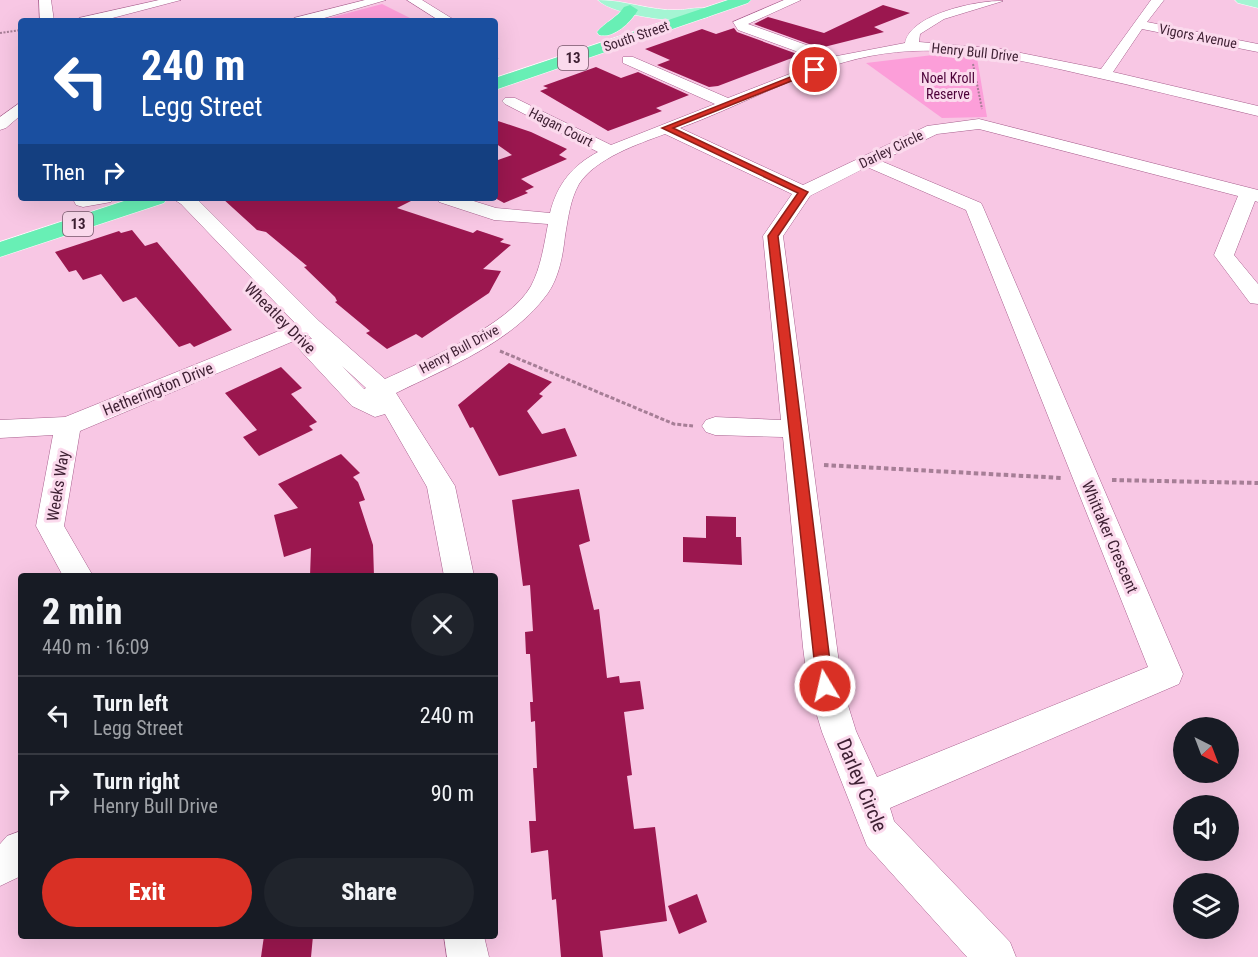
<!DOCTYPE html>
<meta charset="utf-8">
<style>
body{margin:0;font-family:"Roboto Condensed",sans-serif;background:#20242c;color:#f1f3f6;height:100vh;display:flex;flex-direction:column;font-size:22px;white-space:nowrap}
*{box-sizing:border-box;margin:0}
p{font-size:20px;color:#9ea1a6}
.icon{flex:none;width:33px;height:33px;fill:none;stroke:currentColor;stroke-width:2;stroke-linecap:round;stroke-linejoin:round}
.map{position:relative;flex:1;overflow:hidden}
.sheet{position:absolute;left:18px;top:573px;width:480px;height:366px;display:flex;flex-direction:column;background:#171b24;border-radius:6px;box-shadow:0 6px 24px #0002}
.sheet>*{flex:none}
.top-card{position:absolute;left:18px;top:18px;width:480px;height:183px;border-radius:6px;box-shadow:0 6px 24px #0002;background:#1a4fa0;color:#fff;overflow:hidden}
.needle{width:39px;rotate:138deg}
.tools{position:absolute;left:1173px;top:717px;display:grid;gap:12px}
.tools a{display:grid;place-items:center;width:66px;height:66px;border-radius:50%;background:#171b24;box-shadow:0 6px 24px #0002;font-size:30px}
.pin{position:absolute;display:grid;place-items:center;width:51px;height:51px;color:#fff;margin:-26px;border:3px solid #fff;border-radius:50%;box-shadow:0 2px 6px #0007}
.me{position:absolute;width:66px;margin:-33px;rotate:351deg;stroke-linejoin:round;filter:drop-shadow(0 0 4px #0008)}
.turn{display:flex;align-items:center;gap:21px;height:126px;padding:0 24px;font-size:27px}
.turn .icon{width:78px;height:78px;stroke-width:2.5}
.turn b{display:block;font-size:42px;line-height:51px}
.then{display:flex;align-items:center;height:57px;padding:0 24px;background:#0003;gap:12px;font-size:22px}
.round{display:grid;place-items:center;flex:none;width:63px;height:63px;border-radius:32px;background:#20242c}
.summary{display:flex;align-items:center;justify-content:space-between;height:102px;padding:0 24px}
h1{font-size:36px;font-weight:800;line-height:45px}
.button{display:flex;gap:12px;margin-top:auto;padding:12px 24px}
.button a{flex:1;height:69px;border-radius:36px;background:#d93025;color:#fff;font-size:24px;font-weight:800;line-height:69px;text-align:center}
.button a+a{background:#20242c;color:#f1f3f6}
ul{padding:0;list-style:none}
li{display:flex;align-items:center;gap:18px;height:78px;padding:0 24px;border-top:2px solid #363941}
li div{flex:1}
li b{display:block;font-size:22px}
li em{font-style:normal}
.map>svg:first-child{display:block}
.green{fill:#fc9ed9}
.building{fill:#9b174f}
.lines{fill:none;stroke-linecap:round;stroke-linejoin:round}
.minor-casing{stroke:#a8608e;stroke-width:1}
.major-casing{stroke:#fff;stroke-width:1}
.highway-casing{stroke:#fff;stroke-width:1}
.path-far2{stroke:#a67e96;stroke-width:2;stroke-dasharray:2 1.5;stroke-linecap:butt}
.path-far1{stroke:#a67e96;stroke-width:3;stroke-dasharray:4 2;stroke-linecap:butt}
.path{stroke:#a67e96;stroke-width:4;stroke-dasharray:4.5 3;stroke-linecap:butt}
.minor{fill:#fff;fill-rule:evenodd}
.major{fill:#a4f5d3;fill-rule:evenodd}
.highway{fill:#68efb5;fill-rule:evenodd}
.route{fill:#d93025;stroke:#8d1f18;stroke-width:1.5}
.labels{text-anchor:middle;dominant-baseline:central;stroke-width:6;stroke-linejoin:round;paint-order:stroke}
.far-street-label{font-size:14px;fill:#3d1f32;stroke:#fbdaed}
.far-park-label{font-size:14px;fill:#4e033a;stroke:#fbdaed}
.shield{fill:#fbdaed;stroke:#76576a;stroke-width:1.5}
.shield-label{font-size:15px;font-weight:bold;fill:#3d1f32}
.street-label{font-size:16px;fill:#3d1f32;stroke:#fbdaed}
.near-street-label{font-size:20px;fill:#3d1f32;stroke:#fbdaed}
</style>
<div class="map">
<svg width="1258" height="957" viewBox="0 0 1258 957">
<rect width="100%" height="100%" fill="#f8c7e4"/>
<g class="green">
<path d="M382 4 416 21H318Z"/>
<path d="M933 55 977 58 987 117 942 118 866 63Z"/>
</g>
<g class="building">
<path d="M883 5 910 13 874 27 884 32 820 48 754 24 768 17 824 33Z"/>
<path d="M734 28 737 32 800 55 718 86 709 87 657 65 670 60 645 49 702 29 716 34Z"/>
<path d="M596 67 621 78 638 72 689 95 656 108 662 111 608 131 540 91 548 88 543 86Z"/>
<path d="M495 120 531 132 567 149 559 155 567 159 521 179 534 187 525 191 528 193 504 203 495 198V161L512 155 495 143Z"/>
<path d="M222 198H417L397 208 473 233 477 230 504 239 500 242 511 245 483 269 501 271 489 293 422 338 416 334 387 349 366 333 370 331 335 302 337 301 335 297 304 267 307 266 266 232 257 230Z"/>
<path d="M132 230 145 246 157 242 232 330 194 347 190 343 179 347 136 297 123 302 101 274 83 280 76 270 69 272 55 252 119 231 121 233Z"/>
<path d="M509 363 552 382 539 394 543 396 527 411 542 434 565 428 577 456 499 476 473 427 470 428 458 405Z"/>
<path d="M281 367 302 388 291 394 317 422 309 426 313 430 259 456 243 437 257 430 225 393Z"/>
<path d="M341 454 360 473 353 477 358 482 365 500 359 502 373 545 374 576H310L311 548 284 557 274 515 298 508 278 484Z"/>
<path d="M579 489 590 541 579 545 594 610 599 609 607 678 619 676 620 683 640 681 644 709 624 712 632 775 627 776 634 829 655 827 667 921 600 931 603 957H561L556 899 552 900 548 850 531 853 529 821H536L533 768H537L535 721 531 722 530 702H533L530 654H526L525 632 533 631 530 585 523 586 512 500Z"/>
<path d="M706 516 736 517V537H741L742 565 683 562V537L706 538Z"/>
<path d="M697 894 707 922 679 934 668 906Z"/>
<path d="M264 936H313L311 957H261Z"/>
</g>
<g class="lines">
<g class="minor-casing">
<g id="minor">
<path d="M39 0H51L54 21H40Z"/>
<path d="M159 0H181L101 21H77L79 18Z"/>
<path d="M365 0H386L314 21H292L294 18Z"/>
<path d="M407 0H422L456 21H440Z"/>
<path d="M784 0H801L748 24 837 56 905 43C910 14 978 0 1003 1L944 19 920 34 919 42 1001 49 1101 69 1151 0H1164L1147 22 1258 44V52L1142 29 1113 72 1258 106V116C1199 102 1140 87 1081 74 1012 58 941 42 870 56 804 69 743 105 680 128L803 185 927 126 979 119 1258 190V202L1255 201 1234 255 1258 284V304L1250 303 1214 255 1238 196 979 129 937 134 881 161 981 203 983 207 1183 674 1179 684 890 808 894 821 1010 942 1016 957H967L867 846 822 732 808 686 803 647 783 437 715 435 706 432 702 426 706 420 715 417 781 420 763 236 792 194 665 134C638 144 596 158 579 184 570 200 568 219 565 236 563 255 559 277 548 293 513 342 449 367 396 393L455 486 474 576H444L427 487 385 414 375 417 352 406 300 350 297 345 300 340 312 339 308 335 80 431 64 526 93 576H63L36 526 53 435 0 438V420L65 417 296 324 181 204 172 198H196L319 321 385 379C426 360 509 325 531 286 541 267 544 245 548 224L494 220 439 202 437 198H464L496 208 550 213C557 184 573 165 598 152L505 104 502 101 505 98H515L611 145 715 104 623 63V57H633L728 98 823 61 738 30 733 22ZM867 167 966 210 1148 667 877 777 856 731 842 686 783 236 810 196ZM342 366 366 388 364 389Z"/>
<path d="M21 102V115L6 128 0 130V117Z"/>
<path d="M76 198H113L111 202 83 207 76 205 74 201Z"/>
<path d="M21 831V876L0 886V844L7 836Z"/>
<path d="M444 936H484L489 957H447Z"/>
</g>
</g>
<g class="major-casing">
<g id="major">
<path d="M598 0C626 0 650 11 678 10 689 10 706 4 714 13 700 29 612 16 598 0Z"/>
<path d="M1235 0H1258V8L1238 3Z"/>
</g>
</g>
<g class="highway-casing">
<g id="highway">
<path d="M728 0H751L748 3 495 90V78Z"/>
<path d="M630 5 638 10C631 22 614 39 599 35L597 32C605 22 617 18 624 7Z"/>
<path d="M133 198H167L164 203 0 257V242Z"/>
</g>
</g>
<g class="path-far2">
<path d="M0 33 21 30"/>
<path d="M495 57 498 59"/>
<path d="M973 64 982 109"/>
</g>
<path class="path-far1" d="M500 351 674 424 693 426"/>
<g class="path">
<path d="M824 465 1062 478"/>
<path d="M1112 480 1258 483"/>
</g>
<use href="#minor" class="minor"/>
<use href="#major" class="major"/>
<use href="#highway" class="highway"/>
</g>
<path class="route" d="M813 68 819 70 673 128 808 192 778 236 833 686 831 692 825 694 819 692 817 686 768 236 798 193 662 128Z"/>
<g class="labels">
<g class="far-street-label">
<text transform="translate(636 36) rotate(-19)">South Street</text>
<text transform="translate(1198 36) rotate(11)">Vigors Avenue</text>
<text transform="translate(975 52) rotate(6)">Henry Bull Drive</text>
<text transform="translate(561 127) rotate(27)">Hagan Court</text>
<text transform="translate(891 149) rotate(-26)">Darley Circle</text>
<text transform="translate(459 349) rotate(-28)">Henry Bull Drive</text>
</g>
<g class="far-park-label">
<text x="948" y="78">Noel Kroll<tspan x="948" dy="16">Reserve</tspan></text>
</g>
<g class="shield">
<rect x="558" y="46" width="30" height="24" rx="4.5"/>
<rect x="63" y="212" width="30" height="24" rx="4.5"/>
</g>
<g class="shield-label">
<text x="573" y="58">13</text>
<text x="78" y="224">13</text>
</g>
<g class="street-label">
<text transform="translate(280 318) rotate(45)">Wheatley Drive</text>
<text transform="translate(158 389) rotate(-22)">Hetherington Drive</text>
<text transform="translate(58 486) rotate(-81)">Weeks Way</text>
<text transform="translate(1110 537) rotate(67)">Whittaker Crescent</text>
</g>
<g class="near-street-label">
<text transform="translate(862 785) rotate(67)">Darley Circle</text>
</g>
</g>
</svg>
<div class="tools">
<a><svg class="needle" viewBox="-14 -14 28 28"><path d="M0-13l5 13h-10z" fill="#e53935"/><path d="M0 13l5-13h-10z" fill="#9ea1a6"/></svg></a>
<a><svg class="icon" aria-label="sound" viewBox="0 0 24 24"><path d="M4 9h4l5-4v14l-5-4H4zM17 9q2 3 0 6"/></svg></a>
<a><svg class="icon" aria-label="layers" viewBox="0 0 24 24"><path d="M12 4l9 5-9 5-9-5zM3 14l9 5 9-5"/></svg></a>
</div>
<div class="pin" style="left:815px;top:70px;background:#d93025"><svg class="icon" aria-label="arrive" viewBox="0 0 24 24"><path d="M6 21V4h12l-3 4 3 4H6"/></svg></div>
<svg class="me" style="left:825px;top:686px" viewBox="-20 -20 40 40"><circle r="17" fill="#d93025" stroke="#fff" stroke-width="3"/><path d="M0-11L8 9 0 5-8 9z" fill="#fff"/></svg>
<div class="top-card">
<div class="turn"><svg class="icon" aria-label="left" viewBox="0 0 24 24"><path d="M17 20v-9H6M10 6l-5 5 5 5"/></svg><div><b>240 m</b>Legg Street</div></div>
<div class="then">Then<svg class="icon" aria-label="right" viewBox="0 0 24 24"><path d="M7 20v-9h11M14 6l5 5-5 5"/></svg></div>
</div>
<section class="sheet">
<div class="summary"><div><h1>2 min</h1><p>440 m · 16:09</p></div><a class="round"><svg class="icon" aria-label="close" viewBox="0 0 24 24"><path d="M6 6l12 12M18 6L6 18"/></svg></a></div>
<ul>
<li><svg class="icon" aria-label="left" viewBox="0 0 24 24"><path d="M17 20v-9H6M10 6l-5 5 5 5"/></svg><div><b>Turn left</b><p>Legg Street</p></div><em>240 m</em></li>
<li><svg class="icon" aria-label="right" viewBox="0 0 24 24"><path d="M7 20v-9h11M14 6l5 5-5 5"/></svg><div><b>Turn right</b><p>Henry Bull Drive</p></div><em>90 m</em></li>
</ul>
<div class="button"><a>Exit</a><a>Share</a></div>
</section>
</div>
